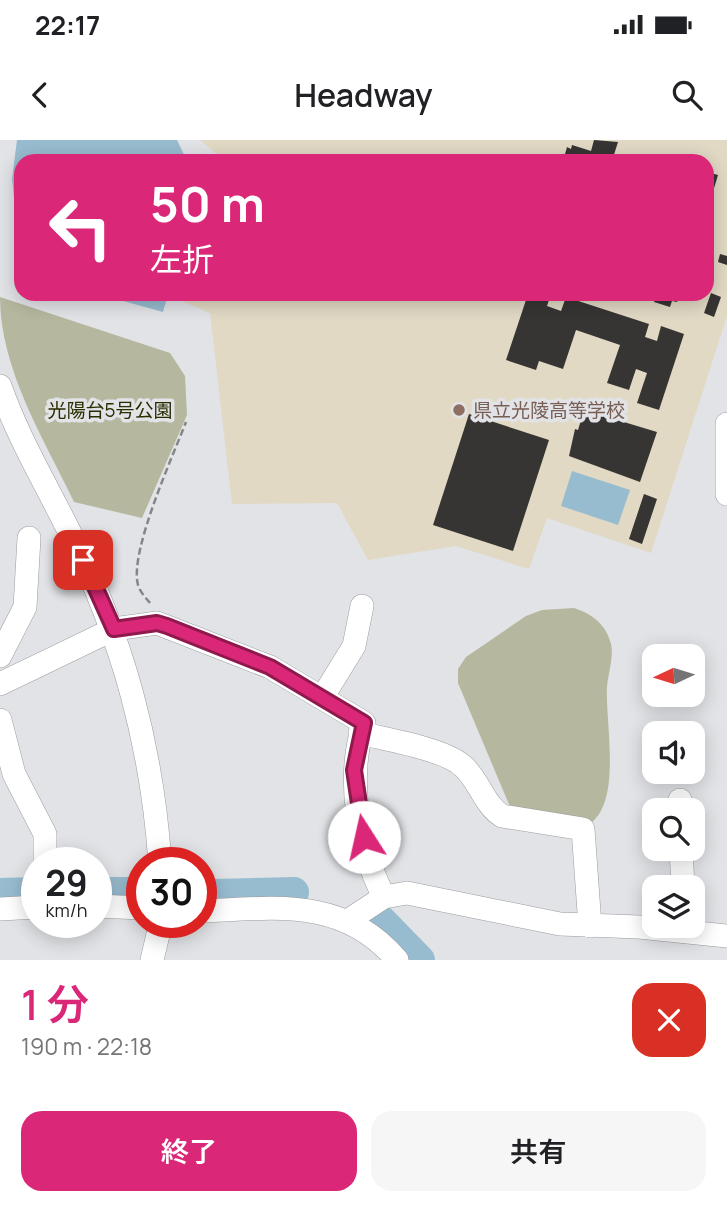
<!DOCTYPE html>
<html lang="ja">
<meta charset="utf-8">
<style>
body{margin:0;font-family:Manrope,"Noto Sans JP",sans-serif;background:#f6f6f6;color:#202124;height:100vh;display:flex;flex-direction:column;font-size:26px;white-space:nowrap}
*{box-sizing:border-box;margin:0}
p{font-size:23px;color:#757577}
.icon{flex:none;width:38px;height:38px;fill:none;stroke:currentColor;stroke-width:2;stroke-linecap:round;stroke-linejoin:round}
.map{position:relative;height:820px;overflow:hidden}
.panel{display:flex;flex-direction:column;background:#fff;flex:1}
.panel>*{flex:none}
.guide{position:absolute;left:14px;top:14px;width:700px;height:147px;border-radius:21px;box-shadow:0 4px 18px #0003;background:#db2777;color:#fff;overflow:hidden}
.needle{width:46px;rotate:266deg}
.fabs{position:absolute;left:642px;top:504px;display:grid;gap:14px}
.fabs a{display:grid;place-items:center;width:63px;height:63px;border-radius:14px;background:#fff;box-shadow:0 4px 18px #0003;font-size:35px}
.speed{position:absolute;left:21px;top:707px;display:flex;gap:14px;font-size:35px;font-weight:700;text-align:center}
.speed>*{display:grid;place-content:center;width:91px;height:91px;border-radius:50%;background:#fff;box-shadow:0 4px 18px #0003;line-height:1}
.speed small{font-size:18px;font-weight:400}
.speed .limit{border:10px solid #d22;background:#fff;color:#111}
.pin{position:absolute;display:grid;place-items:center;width:60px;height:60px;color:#fff;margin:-30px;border-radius:14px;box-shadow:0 4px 10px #0006}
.me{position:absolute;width:77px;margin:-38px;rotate:350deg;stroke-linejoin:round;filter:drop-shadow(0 0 5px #0008)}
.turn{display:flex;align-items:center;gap:24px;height:147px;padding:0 21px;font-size:32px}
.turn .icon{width:91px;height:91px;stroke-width:2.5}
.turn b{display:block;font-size:49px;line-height:60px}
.round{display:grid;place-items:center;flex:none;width:74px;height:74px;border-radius:21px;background:#f6f6f6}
.summary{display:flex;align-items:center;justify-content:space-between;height:119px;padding:0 21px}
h1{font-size:42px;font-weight:600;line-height:52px;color:#db2777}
.cta{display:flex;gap:14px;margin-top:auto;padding:14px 21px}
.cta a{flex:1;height:80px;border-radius:21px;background:#db2777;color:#fff;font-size:28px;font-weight:600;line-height:80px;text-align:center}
.cta a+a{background:#f6f6f6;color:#202124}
.status{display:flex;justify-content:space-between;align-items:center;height:49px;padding:0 35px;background:#fff;direction:ltr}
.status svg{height:19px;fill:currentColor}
header{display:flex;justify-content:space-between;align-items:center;height:91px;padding:0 21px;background:#fff;font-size:32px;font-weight:600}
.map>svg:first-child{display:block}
.education{fill:#e1d9c4}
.green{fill:#b5b79e}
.water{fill:#98bccf}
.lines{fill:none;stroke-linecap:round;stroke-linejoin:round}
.river{stroke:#98bccf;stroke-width:30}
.building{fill:#373533}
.minor-casing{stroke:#9a9c9f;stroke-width:24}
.path{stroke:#858688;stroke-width:2.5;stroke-dasharray:7 3.5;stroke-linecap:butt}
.minor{stroke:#fff;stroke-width:23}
.route-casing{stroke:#8e194d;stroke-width:18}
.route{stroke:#db2777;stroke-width:12}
.education-dot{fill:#8d6e63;stroke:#e1e3e6;stroke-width:2.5}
.labels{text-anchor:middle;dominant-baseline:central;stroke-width:7;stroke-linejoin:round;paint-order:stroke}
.park-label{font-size:19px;fill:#2a2c01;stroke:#e1e3e6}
.education-label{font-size:19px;fill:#785e54;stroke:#e1e3e6;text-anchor:start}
</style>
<div class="status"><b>22:17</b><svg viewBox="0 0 49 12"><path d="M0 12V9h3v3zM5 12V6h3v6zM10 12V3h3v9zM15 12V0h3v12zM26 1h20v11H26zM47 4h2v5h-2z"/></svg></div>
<header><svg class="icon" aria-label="back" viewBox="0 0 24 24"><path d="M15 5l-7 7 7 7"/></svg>Headway<svg class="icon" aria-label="search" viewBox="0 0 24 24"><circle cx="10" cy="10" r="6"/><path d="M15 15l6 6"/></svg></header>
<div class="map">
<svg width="727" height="820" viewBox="0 0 727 820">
<rect width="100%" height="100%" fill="#e1e3e6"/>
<path class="education" d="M200 0H727V176L651 413 547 378 529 429 456 406 368 420 337 363 232 364 210 173 184 162 186 154H707V21H225Z"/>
<g class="green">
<path d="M0 157 170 213 185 236 187 275 142 378 74 362C44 299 0 229 0 157Z"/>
<path d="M574 468C592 474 606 484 611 504 614 516 608 534 607 547 605 582 622 659 591 683L516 681 458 543V529L466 517 526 476 542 470Z"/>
</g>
<g class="water">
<path d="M17 0H177L187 21H21V118L12 39Z"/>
<path d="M98 154H168L163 172Z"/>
<path d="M572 331 630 350 618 385 561 366Z"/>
</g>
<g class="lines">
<g class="river">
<path d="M96 752H138"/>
<path d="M0 753 37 752"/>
<path d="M212 754 294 752"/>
<path d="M381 780 420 820"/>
</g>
</g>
<g class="building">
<path d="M594 0 618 2 612 21H563L567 7 571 9 572 5 591 11Z"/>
<path d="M707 32 718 35 708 68H707Z"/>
<path d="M720 114 727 116V125L718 122Z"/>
<path d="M711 153 721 157 714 177 704 173Z"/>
<path d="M528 154H551L547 166 561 171 566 157 649 184 645 197 657 201 661 186 684 194 659 270 637 263 647 233 636 229 629 250 607 243 620 205 576 190 563 229 539 221 536 230 506 220Z"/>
<path d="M656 154H680L677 162 672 161 670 167 654 162Z"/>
<path d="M584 270 657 292 640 342 569 316 575 289 578 290Z"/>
<path d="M469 274 549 300 513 411 433 385Z"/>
<path d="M644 354 657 359 642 404 629 399Z"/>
</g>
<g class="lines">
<g class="minor-casing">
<g id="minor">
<path d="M0 246C18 298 47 346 71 395 123 500 152 606 160 723"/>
<path d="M727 284V354"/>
<path d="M0 516 25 467 29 398"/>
<path d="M0 544 114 489 157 483 270 527 364 583C346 638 358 706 384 757"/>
<path d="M322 558 354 506 362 466"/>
<path d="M0 580 14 634 45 694V723"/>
<path d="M360 593C387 600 447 609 465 628 480 643 484 664 502 676L583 689 590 786"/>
<path d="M680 660V670"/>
<path d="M681 709 683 747"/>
<path d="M96 766 142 768"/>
<path d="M0 769 37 767"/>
<path d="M201 771C276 768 344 757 397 820"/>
<path d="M349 780 384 757 407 753 560 784 639 787 727 796"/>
<path d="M152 820 161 782"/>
</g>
</g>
<path class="path" d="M150 463C146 458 140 452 138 445 129 412 173 316 186 282"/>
<use href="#minor" class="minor"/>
</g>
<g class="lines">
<g class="route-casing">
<path id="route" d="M83 420 114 489 157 483 167 486 270 527 364 583 354 630 364 697"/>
</g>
<use href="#route" class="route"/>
</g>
<circle class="education-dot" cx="459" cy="270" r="7"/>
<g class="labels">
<g class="park-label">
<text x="110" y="270">光陽台5号公園</text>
</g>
<g class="education-label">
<text x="473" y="270">県立光陵高等学校</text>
</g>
</g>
</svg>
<div class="fabs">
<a><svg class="needle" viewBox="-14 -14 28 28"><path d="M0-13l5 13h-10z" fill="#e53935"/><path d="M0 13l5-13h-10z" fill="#757577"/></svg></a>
<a><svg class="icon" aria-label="sound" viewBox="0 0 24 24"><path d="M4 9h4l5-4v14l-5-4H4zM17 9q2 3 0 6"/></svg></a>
<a><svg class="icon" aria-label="search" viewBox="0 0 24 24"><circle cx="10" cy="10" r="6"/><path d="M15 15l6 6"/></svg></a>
<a><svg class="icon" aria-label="layers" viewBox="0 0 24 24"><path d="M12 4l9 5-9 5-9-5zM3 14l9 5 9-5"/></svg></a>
</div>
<div class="speed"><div>29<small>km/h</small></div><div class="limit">30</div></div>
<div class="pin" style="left:83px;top:420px;background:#d93025"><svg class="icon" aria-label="arrive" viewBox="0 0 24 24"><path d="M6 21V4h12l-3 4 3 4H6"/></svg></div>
<svg class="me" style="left:364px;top:697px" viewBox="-20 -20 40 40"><circle r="19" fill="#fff"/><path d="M0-13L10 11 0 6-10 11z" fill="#db2777"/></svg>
<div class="guide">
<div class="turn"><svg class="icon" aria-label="left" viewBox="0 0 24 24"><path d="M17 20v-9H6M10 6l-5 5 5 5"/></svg><div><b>50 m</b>左折</div></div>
</div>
</div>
<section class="panel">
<div class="summary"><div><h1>1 分</h1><p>190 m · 22:18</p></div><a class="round" style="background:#d93025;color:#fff"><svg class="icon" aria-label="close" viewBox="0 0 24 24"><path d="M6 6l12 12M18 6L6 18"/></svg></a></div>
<div class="cta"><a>終了</a><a>共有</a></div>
</section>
